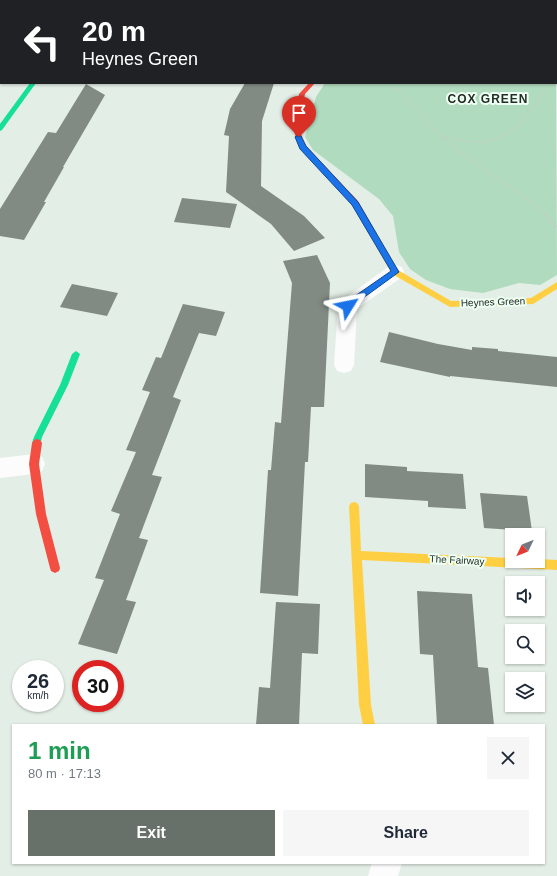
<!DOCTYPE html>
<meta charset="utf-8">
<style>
body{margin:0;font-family:Arial,sans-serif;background:#f6f6f7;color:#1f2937;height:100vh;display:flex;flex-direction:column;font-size:15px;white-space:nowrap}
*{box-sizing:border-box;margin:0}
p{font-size:13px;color:#747a83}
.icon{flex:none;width:22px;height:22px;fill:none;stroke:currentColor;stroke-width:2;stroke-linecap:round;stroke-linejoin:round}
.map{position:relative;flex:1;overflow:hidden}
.drawer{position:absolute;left:12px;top:724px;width:533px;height:140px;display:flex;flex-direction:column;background:#fff;border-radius:0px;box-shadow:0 1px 3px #0004}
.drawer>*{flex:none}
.guide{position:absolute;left:0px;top:0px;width:557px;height:84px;box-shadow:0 1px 3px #0004;background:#202124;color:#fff;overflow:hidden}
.needle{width:26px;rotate:227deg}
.tools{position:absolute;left:505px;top:528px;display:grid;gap:8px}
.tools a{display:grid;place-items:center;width:40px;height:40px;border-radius:0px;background:#fff;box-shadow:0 1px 3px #0004;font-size:20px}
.speed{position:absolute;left:12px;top:660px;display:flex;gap:8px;font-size:20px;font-weight:700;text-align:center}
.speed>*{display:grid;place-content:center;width:52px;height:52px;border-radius:50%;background:#fff;box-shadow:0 1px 3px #0004;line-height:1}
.speed small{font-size:10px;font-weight:400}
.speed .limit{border:6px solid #d22;background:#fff;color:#111}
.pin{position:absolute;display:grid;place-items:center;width:34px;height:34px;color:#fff;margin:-41px -17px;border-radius:50% 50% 50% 0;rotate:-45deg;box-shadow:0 0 4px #0007}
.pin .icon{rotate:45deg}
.me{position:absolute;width:44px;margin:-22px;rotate:55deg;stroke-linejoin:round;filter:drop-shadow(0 0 3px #0008)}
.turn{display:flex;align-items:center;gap:14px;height:84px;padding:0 16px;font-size:18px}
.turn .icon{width:52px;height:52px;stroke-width:2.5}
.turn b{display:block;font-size:28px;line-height:34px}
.round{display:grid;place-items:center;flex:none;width:42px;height:42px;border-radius:0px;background:#f6f6f7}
.summary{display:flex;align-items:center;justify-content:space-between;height:68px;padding:0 16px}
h1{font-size:24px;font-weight:700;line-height:30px;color:#1e9e55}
.primary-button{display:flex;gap:8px;margin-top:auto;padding:8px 16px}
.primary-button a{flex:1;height:46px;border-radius:0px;background:#68706a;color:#fff;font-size:16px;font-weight:700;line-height:46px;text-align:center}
.primary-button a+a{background:#f6f6f7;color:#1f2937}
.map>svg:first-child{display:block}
.green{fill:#b0dbbe}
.building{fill:#828a84}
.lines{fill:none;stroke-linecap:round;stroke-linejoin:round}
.path-far1{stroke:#c6cbc8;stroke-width:1.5;stroke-dasharray:1.5 2;stroke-linecap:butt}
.path{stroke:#c6cbc8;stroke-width:2.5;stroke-dasharray:2 3;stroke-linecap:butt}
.street{fill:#fbfcfb;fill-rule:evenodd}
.fast{fill:#16e098;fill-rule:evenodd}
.slow{fill:#ffcf43;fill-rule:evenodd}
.jam{fill:#f24e42;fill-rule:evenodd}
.route{fill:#1a73e8;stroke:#114b97}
.labels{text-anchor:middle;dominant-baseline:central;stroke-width:4;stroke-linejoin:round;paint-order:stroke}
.street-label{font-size:10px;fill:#252c27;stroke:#eefff3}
.far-district-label{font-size:12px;font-weight:bold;letter-spacing:1px;fill:#252c27;stroke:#eefff3}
</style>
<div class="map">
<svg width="557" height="876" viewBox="0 0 557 876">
<rect width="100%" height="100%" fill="#e3eee6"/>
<path class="green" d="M556 75 557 275 540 285 519 283 483 293 450 289 426 280 410 269 399 252 393 216 379 199 313 150 305 137 316 97 325 83H556Z"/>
<g class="building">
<path d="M245 83H274L262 121 261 186 304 216 325 238 294 251 271 224 226 192 229 136 224 135 230 109Z"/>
<path d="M86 84 105 95 63 167H64L44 202H46L24 240 0 236V209L48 132 56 133Z"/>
<path d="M182 198 237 204 230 228 174 222Z"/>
<path d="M317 255 330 283 324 407H311L308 462H305L298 596 260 593 268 470H271L275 422 281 423 292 283 283 261Z"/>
<path d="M72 284 118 293 107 316 60 307Z"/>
<path d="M183 304 225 312 216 336 199 333 173 397 181 400 152 475 162 477 139 538 148 540 126 600 136 602 117 654 78 644 104 580 95 578 120 514 111 511 136 452 126 450 150 392 142 390 156 357 161 358Z"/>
<path d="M389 332 438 344 472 350V347L498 349V351L557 357V387L450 376V377L380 362Z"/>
<path d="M365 464 407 467V471L463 474 466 509 428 507V501L365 497Z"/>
<path d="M480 493 527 496 532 531 484 528Z"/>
<path d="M417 591 472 594 478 667 488 668 494 725H437L433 655 420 654Z"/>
<path d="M276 602 320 604 318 654 302 653 299 725H256L259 687 270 688Z"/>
</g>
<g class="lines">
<g class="path-far1">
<path d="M386 83 403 93 441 136"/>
<path d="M546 215 541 209 463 154 441 136C454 139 468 143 481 142 514 141 534 107 549 83"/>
</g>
<path class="path" d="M545 214 557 228"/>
<g class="street">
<path d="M82 0H96L81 1Z"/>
<path d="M254 0H270L271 1H255Z"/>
<rect x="0" y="4" width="1" height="8"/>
<path d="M395 265 402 267 404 272 402 277 357 309 354 365 351 371 344 373 337 371 334 365 338 306 341 301 388 267Z"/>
<path d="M34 454 42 457 45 464 42 471 34 474 0 478V458Z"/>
<path d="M372 863H402L398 876H368Z"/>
</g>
<g class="fast">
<path d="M30 83H36L2 130 0 131V124Z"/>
<path d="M76 351 80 354 68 385 42 437 40 446 37 447 34 446 32 443 34 437 60 385 72 354Z"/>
</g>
<g class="slow">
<path d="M373 231 376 232 398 270 451 301 531 298 557 282V289L533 304 450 307 392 274 369 234Z"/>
<path d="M354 502 357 503 359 506 361 551 512 558V561H538V559L557 560V570L362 560 371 705 375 725H363L359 705 349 506 351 503Z"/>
</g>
<g class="jam">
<path d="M309 83H315L305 94 298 127 306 146 358 201 377 234 376 236H370L352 204 300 147 292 127 299 94Z"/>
<path d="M37 439 40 440 42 443 39 464 46 514 60 568 59 571 55 573 51 571 50 568 36 514 29 464 32 443 34 440Z"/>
</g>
</g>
<path class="route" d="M296 136H301L306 146 358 202 399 272 348 309 345 308V303L391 271 352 205 300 149 295 137Z"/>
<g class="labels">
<g class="street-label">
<text transform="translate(493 302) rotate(-2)">Heynes Green</text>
<text transform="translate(457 560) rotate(3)">The Fairway</text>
</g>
<g class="far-district-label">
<text x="488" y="99">COX GREEN</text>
</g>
</g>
</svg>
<div class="tools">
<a><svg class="needle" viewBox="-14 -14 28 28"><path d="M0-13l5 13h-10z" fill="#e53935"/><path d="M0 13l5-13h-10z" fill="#747a83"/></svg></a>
<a><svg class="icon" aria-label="sound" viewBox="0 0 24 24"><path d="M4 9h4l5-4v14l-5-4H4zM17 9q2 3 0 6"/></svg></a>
<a><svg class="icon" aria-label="search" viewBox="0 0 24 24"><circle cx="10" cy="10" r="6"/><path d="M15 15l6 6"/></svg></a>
<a><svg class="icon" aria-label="layers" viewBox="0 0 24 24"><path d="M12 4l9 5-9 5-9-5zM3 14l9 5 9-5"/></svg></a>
</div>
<div class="speed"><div>26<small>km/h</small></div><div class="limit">30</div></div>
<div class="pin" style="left:299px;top:137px;background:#d93025"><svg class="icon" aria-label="arrive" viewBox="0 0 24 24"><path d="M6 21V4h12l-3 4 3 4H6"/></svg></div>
<svg class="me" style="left:348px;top:306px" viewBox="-20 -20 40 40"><path d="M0-17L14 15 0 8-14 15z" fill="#1a73e8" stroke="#fff" stroke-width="4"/></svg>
<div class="guide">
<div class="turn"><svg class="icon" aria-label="left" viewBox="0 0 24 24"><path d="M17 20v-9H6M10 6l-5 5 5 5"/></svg><div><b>20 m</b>Heynes Green</div></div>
</div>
<section class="drawer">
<div class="summary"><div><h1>1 min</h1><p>80 m · 17:13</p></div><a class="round"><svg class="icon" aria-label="close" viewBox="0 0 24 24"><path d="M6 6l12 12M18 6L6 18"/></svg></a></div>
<div class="primary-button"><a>Exit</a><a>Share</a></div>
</section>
</div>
